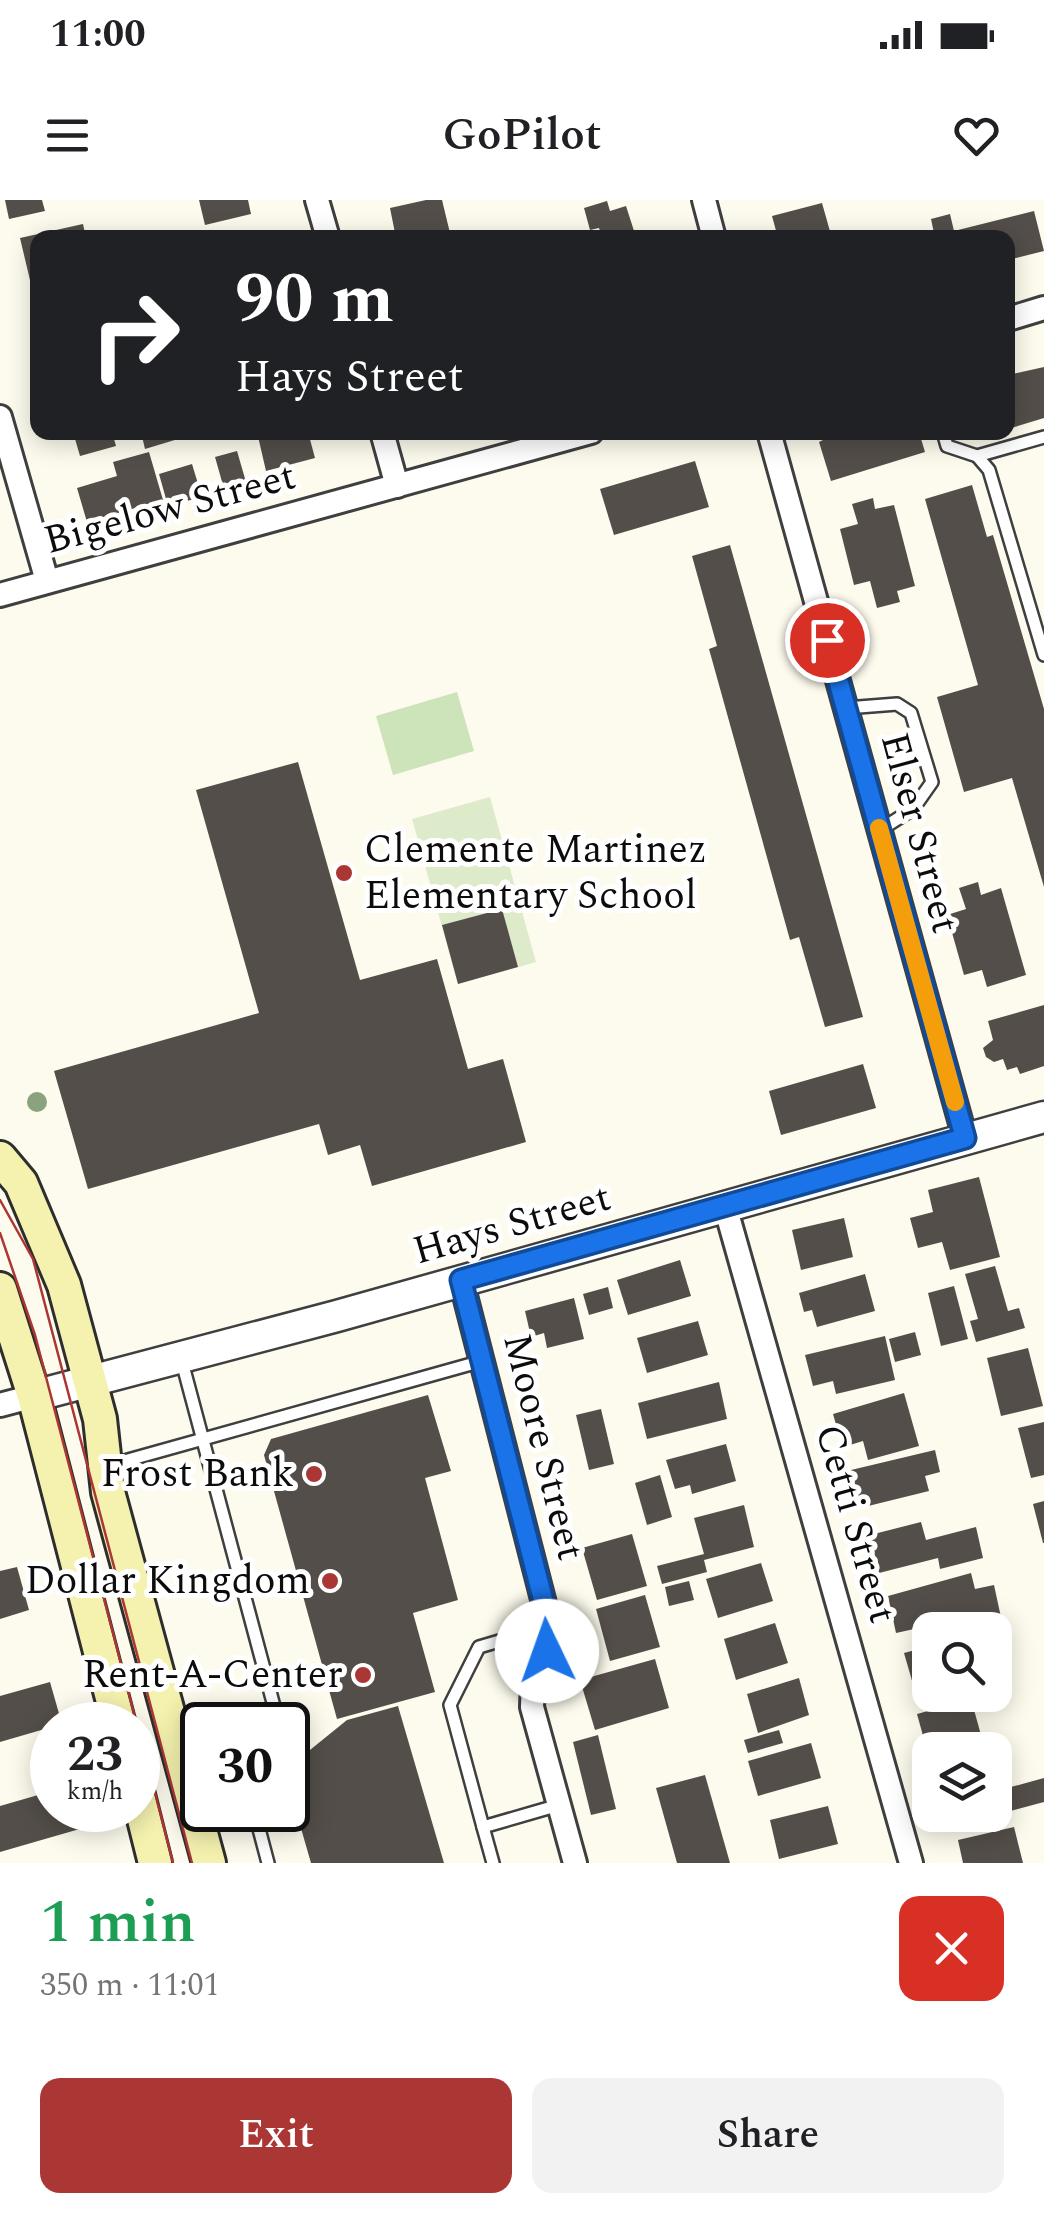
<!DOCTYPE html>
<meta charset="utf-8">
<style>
body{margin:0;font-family:Spectral,serif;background:#f2f2f2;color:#202124;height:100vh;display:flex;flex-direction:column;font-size:38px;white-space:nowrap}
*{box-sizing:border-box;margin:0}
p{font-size:32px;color:#757577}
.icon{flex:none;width:55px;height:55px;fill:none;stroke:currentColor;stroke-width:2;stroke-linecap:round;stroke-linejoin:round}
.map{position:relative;height:1663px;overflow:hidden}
.sheet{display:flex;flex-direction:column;background:#fff;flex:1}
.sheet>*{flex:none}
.guide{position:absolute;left:30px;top:30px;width:985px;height:210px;border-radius:20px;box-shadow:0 5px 25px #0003;background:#202124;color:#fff;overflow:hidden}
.buttons{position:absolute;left:912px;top:1412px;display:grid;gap:20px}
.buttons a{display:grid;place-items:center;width:100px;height:100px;border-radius:20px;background:#fff;box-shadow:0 5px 25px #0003;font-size:50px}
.speed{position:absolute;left:30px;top:1502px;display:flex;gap:20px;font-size:50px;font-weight:700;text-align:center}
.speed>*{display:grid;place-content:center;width:130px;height:130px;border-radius:50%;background:#fff;box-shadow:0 5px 25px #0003;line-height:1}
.speed small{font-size:25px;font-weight:400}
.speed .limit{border:5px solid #111;border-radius:15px;background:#fff;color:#111}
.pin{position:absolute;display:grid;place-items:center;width:85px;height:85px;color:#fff;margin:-42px;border:5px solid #fff;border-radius:50%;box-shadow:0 2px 10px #0007}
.me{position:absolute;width:110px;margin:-55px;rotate:357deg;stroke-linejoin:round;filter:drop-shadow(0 0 8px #0008)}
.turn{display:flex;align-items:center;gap:35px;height:210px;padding:0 40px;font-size:45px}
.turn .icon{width:130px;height:130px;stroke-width:2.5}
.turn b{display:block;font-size:70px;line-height:85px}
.round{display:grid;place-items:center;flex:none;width:105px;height:105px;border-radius:20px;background:#f2f2f2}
.overview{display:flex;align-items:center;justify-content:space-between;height:170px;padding:0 40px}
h1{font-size:60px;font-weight:600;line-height:75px;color:#1e9e55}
.cta{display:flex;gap:20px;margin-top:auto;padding:20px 40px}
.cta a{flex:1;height:115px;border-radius:20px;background:#ab3735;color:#fff;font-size:40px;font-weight:600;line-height:115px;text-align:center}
.cta a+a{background:#f2f2f2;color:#202124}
.status{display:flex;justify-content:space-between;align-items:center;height:70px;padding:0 50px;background:#fff;direction:ltr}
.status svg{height:28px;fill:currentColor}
header{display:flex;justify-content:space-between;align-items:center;height:130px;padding:0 40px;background:#fff;font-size:45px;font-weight:600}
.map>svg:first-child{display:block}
.green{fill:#cde3ba}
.pitch{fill:#deebcb}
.building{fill:#534e49}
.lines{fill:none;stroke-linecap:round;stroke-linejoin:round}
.service-casing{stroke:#3f3f3f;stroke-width:16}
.minor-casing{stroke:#3f3f3f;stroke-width:28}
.tertiary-casing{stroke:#3f3f3f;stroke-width:35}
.secondary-casing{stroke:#2e2e2e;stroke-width:38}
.service{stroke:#fff;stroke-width:11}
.minor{stroke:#fff;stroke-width:22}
.tertiary{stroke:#fff;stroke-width:30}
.secondary{stroke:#f5f2af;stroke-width:32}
.tram{stroke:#ab3735;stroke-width:2.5}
.tree{fill:#8aa37e}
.route-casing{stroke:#114b97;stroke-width:25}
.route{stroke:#1a73e8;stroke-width:18}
.slow{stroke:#f59e0b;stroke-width:18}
.poi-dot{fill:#ab3735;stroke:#fff;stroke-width:4}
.labels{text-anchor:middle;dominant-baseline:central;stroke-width:10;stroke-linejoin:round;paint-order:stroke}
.street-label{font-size:40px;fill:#0c0c0c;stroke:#fff}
.poi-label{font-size:40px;fill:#0c0c0c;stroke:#fff;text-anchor:end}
</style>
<div class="status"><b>11:00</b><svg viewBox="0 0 49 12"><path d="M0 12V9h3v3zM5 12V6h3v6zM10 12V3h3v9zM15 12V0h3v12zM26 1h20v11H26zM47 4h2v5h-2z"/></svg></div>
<header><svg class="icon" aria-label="menu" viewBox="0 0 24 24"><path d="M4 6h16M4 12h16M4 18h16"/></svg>GoPilot<svg class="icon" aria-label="heart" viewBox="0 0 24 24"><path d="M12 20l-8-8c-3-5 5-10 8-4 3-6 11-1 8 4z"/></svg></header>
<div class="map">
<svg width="1044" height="1663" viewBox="0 0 1044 1663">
<rect width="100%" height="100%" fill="#fdfbed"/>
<path class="green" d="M457 492 474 551 393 575 376 516Z"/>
<path class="pitch" d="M490 597 536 762 458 784 412 619Z"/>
<g class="building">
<path d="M5 0H42L45 11 9 19Z"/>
<path d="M199 0H248L251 14 205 25Z"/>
<path d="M426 0H442L450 33 396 38 390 8Z"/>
<path d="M607 1 610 11 626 6 635 34 602 38 599 28 590 30 584 8Z"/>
<path d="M822 3 831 35 778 38 772 16Z"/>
<path d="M1034 11 1044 51 1008 60V38H935L931 19 950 14 954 31Z"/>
<path d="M83 24 86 38H38L34 97 20 38Z"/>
<path d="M480 30 483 38H458V37Z"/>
<path d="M1044 167V218L1008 229V175Z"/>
<path d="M73 232H112L116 246 80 256Z"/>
<path d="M141 232H176L178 239 145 249Z"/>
<path d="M257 232H308L315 258 266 271Z"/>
<path d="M839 232H919L925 252 831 281 819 242Z"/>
<path d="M237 251 246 282 224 289 215 257Z"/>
<path d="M149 252 163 300 87 322 77 288 117 276 113 262Z"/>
<path d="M695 261 709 307 614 335 600 289Z"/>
<path d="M192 264 202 297 168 306 159 274Z"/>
<path d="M972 285 987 337 993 335 1044 509V687L1012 578 964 592 937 497 978 485 925 299Z"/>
<path d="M873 298 875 309 894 305 915 386 897 391 900 402 877 408 870 381 854 385 840 329 858 324 852 304Z"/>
<path d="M730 345 863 817 825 827 799 737 790 740 709 449 717 446 692 356Z"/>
<path d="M298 562 360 780 437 759 468 869 503 859 526 942 372 986 360 945 328 955 319 924 88 989 54 871 259 813 196 590Z"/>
<path d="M978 682 981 695 1001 688 1026 775 987 787 982 770 964 775 947 715 966 709 959 688Z"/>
<path d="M502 709 518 767 458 784 442 725Z"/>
<path d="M1044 805V866L1020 874 1017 867 1007 870 1003 859 994 862 986 857 983 848 993 840 988 821Z"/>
<path d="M863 864 876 908 781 935 769 891Z"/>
<path d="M979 977 1000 1057 950 1070 942 1042 918 1048 910 1018 933 1012 928 990Z"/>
<path d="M844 1018 853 1057 801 1070 792 1030Z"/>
<path d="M680 1060 691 1096 628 1115 617 1080Z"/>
<path d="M995 1066 1008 1111 1019 1108 1025 1128 976 1142 970 1121 978 1119 965 1074Z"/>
<path d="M865 1074 875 1111 817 1127 812 1110 804 1112 799 1093Z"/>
<path d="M954 1086 968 1139 941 1146 928 1093Z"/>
<path d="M608 1087 613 1108 589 1115 583 1094Z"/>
<path d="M574 1098 584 1139 547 1148 544 1133 531 1137 525 1111Z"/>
<path d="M698 1121 708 1155 647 1173 637 1138Z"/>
<path d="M915 1132 921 1155 895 1162 889 1139Z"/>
<path d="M885 1136 895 1180 836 1194 833 1181 813 1186 805 1155Z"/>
<path d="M1028 1148 1043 1206 1001 1216 987 1158Z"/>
<path d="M719 1182 727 1219 647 1239 638 1203Z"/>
<path d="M904 1193 919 1246 868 1260 863 1241 850 1245 847 1233 839 1235 833 1214Z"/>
<path d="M428 1195 451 1271 425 1278 458 1400 413 1413 435 1492 337 1519 264 1255 271 1239Z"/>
<path d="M601 1209 614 1264 589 1270 576 1215Z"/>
<path d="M1044 1222V1275L1031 1278 1018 1228Z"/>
<path d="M726 1244 736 1281 692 1294 690 1285 675 1289 666 1260Z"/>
<path d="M935 1250 940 1272 925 1276 929 1291 860 1308 851 1270Z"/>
<path d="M660 1275 672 1317 647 1325 635 1283Z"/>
<path d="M1044 1301V1343H1043L1033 1304Z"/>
<path d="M744 1305 754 1347 704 1360 707 1372 662 1384 657 1366 704 1354 694 1318Z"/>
<path d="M921 1322 926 1340 976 1327 983 1358 940 1369 938 1358 879 1373 870 1335Z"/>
<path d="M632 1334 647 1386 597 1400 582 1348Z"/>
<path d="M761 1363 773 1401 718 1418 706 1379Z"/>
<path d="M17 1367 29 1410 0 1419V1371Z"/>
<path d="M971 1373 975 1389 994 1385 1002 1422 968 1430H929L928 1426 896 1433 888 1396Z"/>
<path d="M689 1381 694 1400 669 1406 665 1387Z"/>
<path d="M645 1395 660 1447 610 1461 596 1409Z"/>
<path d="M775 1423 788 1463 736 1480 724 1439Z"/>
<path d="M930 1446V1487L915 1491 904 1453Z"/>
<path d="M655 1459 669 1508 595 1530 580 1480Z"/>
<path d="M799 1478 809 1515 758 1533 747 1494Z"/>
<path d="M50 1482 62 1524 0 1542V1496Z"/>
<path d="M971 1499 981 1535 927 1550 917 1514Z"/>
<path d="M398 1506 444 1663H311L296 1611 305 1554 347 1520Z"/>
<path d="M779 1530 783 1543 748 1553 744 1540Z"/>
<path d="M598 1535 616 1609 591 1615 573 1542Z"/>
<path d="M811 1543 821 1578 758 1596 748 1561Z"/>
<path d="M1003 1557 1011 1587 1044 1578V1602L995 1615V1559Z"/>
<path d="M705 1575 730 1663H677L656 1588Z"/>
<path d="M52 1591V1610H85L90 1626 0 1652V1606Z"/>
<path d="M828 1606 838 1644 779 1659 770 1620Z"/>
<path d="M1014 1627 1023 1663H963L958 1640Z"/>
</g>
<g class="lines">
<g class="service-casing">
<g id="service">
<path d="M943 232 947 246 977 256 989 270 1044 455"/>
<path d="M977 256 1044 237"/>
<path d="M846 508 897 504 911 513 932 582 913 609 880 630"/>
<path d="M181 1158 279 1525"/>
<path d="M110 1265 482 1161"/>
<path d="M254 1610 268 1663"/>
<path d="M483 1627 450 1505 479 1447 547 1427"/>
<path d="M493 1663 483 1627 559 1605"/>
</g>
</g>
<g class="minor-casing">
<g id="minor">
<path d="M317 0 328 38"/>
<path d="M704 0 714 38"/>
<path d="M1008 119 1044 108"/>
<path d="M0 217 47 381"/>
<path d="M382 232 397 286"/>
<path d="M769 232 965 938"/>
<path d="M0 395 591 232"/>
<path d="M725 1006 911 1663"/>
<path d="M461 1080 547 1415V1451L533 1478 532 1507 575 1663"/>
<path d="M0 1205 34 1196"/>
</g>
</g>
<g class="tertiary-casing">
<path id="tertiary" d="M34 1196 337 1116 1044 917"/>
</g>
<g class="secondary-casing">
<g id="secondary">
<path d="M0 958 21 983 64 1085 100 1219 108 1292 209 1663"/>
<path d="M0 1089 34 1196 119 1525"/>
<path d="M138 1595 155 1663"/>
</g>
</g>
<use href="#service" class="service"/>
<use href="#minor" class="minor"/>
<use href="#tertiary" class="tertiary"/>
<use href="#secondary" class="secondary"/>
<g class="tram">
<path d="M0 1000 33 1059 192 1663"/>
<path d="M0 1033 35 1135 137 1525"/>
<path d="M138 1526 173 1663"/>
</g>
</g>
<circle class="tree" cx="37" cy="902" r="10"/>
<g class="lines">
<g class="route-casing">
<path id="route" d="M547 1451V1415L461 1080 965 938 827 440"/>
</g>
<use href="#route" class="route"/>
<path class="slow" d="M879 628 955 902"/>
</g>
<g class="poi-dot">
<circle cx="344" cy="673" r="10"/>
<circle cx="314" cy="1274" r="10"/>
<circle cx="330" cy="1381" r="10"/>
<circle cx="363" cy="1475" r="10"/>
</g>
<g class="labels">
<g class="street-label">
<text transform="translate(170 309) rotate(-15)">Bigelow Street</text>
<text transform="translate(919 633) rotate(75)">Elser Street</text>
<text transform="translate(512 1025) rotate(-16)">Hays Street</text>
<text transform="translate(543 1247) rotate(76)">Moore Street</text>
<text transform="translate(855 1324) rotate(74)">Cetti Street</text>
</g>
<g class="poi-label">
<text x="364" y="650" text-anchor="start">Clemente Martinez<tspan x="364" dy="46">Elementary School</tspan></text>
<text x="294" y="1274">Frost Bank</text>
<text x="310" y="1381">Dollar Kingdom</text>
<text x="343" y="1475">Rent-A-Center</text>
</g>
</g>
</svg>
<div class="buttons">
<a><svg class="icon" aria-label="search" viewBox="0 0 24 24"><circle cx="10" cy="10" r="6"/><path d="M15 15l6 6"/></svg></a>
<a><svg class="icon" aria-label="layers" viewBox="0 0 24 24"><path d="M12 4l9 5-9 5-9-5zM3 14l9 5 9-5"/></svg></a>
</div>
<div class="speed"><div>23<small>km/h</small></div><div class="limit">30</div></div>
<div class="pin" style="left:827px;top:440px;background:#d93025"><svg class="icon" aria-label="arrive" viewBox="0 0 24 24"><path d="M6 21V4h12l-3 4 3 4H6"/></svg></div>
<svg class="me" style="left:547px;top:1451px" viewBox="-20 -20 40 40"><circle r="19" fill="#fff"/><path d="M0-13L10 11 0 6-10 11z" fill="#1a73e8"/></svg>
<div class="guide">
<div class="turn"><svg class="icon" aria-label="right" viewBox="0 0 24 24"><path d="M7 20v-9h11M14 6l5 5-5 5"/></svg><div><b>90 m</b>Hays Street</div></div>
</div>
</div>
<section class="sheet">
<div class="overview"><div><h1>1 min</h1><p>350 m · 11:01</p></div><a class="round" style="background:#d93025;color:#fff"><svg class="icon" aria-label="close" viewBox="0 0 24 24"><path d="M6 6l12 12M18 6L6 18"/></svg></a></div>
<div class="cta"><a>Exit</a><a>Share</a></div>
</section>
